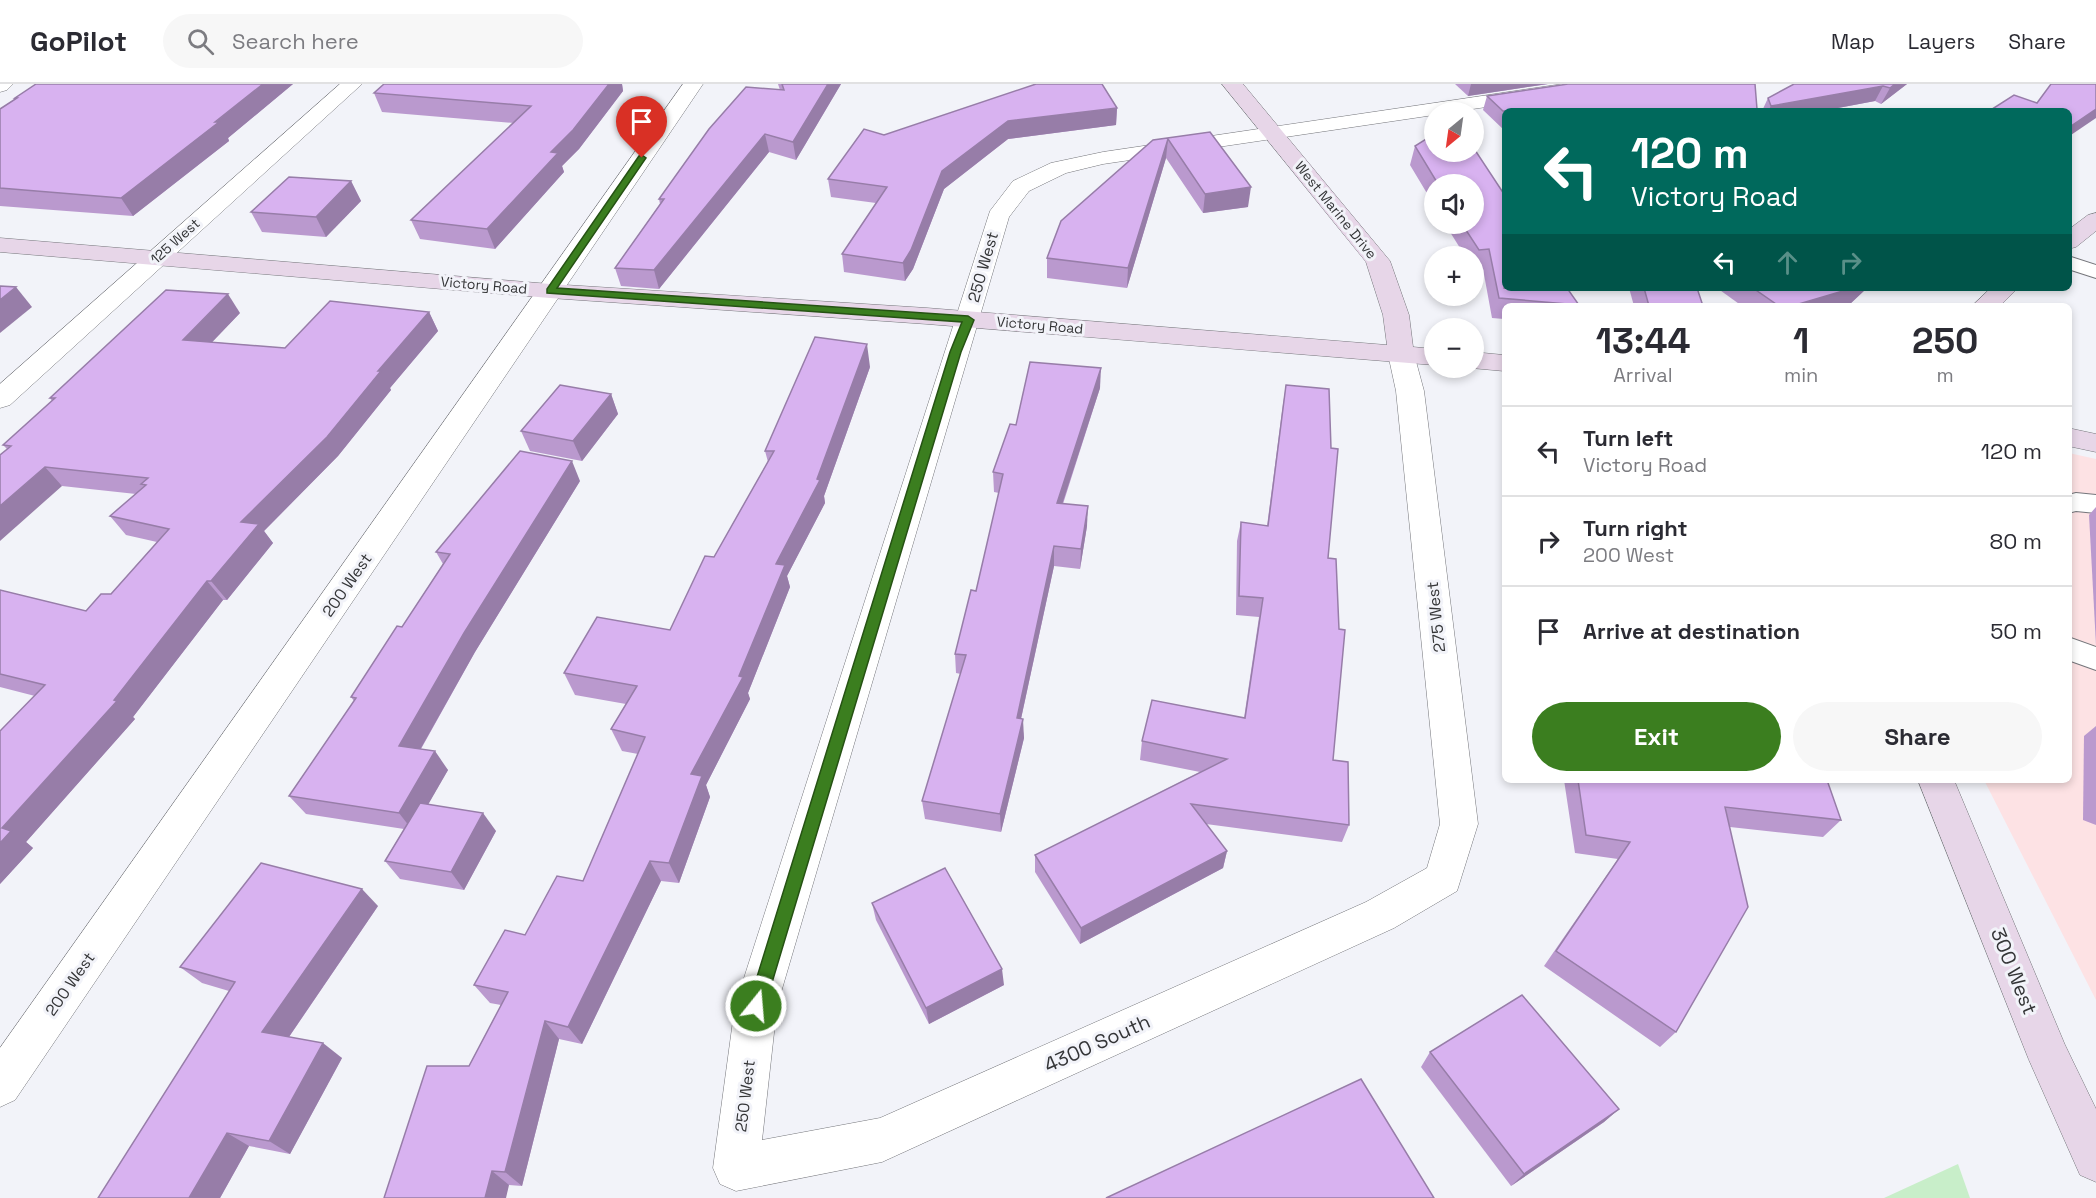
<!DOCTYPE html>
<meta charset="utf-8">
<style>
body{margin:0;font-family:"Space Grotesk",sans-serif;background:#f7f7f7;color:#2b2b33;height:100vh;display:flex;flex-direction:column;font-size:22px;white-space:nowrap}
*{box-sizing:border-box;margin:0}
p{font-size:20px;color:#7c7c81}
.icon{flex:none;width:33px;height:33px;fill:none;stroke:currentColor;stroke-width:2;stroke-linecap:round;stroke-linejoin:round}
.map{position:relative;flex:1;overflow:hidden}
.details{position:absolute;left:1502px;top:219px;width:570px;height:480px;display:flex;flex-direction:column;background:#fff;border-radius:9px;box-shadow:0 3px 9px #0003}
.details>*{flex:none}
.hud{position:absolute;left:1502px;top:24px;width:570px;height:183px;border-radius:9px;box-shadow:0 3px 9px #0003;background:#00695c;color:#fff;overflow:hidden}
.needle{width:39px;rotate:209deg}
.fabs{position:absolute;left:1424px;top:18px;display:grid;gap:12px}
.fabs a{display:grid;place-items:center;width:60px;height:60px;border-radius:50%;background:#fff;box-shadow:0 3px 9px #0003;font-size:30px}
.pin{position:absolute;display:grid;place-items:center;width:51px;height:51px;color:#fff;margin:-62px -26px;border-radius:50% 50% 50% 0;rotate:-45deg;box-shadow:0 0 6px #0007}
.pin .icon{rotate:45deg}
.me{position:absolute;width:66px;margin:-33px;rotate:17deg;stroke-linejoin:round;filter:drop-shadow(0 0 4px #0008)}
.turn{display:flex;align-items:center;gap:21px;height:126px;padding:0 30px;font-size:27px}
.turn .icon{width:78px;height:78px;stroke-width:2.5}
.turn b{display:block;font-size:42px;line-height:51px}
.lanes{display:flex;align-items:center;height:57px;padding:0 30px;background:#0003;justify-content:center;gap:30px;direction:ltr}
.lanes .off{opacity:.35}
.eta{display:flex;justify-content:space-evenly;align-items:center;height:102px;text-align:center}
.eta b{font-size:36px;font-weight:700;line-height:42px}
.action{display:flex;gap:12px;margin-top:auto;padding:12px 30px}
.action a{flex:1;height:69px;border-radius:36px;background:#3b7e1f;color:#fff;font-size:24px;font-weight:700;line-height:69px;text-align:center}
.action a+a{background:#f7f7f7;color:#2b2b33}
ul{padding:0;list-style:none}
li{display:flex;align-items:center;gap:18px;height:90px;padding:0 30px;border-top:2px solid #e1e1e2}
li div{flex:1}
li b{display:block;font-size:22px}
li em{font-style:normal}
header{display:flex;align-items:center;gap:36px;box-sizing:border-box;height:84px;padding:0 30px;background:#fff;border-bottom:2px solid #e1e1e2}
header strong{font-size:28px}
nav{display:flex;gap:33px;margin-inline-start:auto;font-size:21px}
.search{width:420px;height:54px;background:#f7f7f7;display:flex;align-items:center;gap:15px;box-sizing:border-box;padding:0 21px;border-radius:33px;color:#7c7c81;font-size:22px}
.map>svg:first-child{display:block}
.commercial{fill:#fde2e4}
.green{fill:#c8eec9}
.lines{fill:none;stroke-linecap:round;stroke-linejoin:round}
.lane-casing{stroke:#75767b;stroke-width:2}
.street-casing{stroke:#75767b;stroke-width:1}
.secondary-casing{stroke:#75767b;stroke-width:1}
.lane{fill:#fff;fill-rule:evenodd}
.street{fill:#fff;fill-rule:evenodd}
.secondary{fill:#e7d6e8;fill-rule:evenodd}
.wall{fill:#ba99ce}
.shaded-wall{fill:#977da8}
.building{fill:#d8b2f0;stroke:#977da8;stroke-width:1.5}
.route{fill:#3b7e1f;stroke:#265214;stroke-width:1.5}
.labels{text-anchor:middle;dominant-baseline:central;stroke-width:6;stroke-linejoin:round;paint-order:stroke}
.far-street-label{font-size:14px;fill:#343537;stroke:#f2f3f9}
.street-label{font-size:16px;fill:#343537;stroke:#f2f3f9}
.near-street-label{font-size:20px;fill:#343537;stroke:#f2f3f9}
</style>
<header>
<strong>GoPilot</strong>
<div class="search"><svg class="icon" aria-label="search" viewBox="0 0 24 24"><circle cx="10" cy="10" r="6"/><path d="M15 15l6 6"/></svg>Search here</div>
<nav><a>Map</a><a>Layers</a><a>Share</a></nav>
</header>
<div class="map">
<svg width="2096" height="1114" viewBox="0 0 2096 1114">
<rect width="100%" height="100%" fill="#f2f3f9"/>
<path class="commercial" d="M2069 369 2096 375V916L1984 696H2068Z"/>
<path class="green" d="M1958 1080 1970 1114H1884Z"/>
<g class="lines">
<g class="lane-casing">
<g id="lane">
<path d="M2068 172 2096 181V194L2068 185Z"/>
<path d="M2076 409 2096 411V429L2076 427 2068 429V411Z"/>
<path d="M2068 553 2096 563V586L2068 576Z"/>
</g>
</g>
<g class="street-casing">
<g id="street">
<path d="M0 0H13L7 6 0 8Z"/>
<path d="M340 0H362L10 321 0 324V300Z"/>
<path d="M683 0H703L15 1016 0 1023V964Z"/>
<path d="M1563 0H1613L1610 4 1603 6 1452 28H1434V31L1103 80 1066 89 1029 107 1009 133 777 922 762 1056 880 1034 1366 818 1427 784 1440 740 1396 307 1388 270 1392 264 1401 262 1410 264 1414 270 1424 307 1478 740 1457 807 1394 844 882 1078 736 1107 720 1100 713 1084 735 922 990 127 1013 97 1051 79 1103 68Z"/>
</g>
</g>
<g class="secondary-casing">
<g id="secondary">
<path d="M1222 0H1243L1390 177 1409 231 1413 263 1434 265V281L927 240 550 214 0 168V154L550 200 927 224 1387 261 1383 231 1366 178Z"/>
<path d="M2096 129V147L2076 163 2068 165V146L2088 131Z"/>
<path d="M1991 204H2018L2000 222H1972Z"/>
<path d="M1473 268 1504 271V287L1471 284H1473Z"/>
<path d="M2068 344 2096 350V368L2068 362Z"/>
<path d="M1918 696H1954L2065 961 2096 1025V1098L2080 1091 2029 976Z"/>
</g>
</g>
<use href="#lane" class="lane"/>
<use href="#street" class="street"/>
<use href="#secondary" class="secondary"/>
</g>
<g class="wall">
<path d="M36 0H293L228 54 229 57 133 132 0 122V25L15 15V14Z"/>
<path d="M384 0H622L623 7 579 65 562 82 564 88 495 165 420 155 411 136 514 39 382 28 374 9Z"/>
<path d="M778 0H841L796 76 769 68 659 205 621 202 615 184 660 120 659 115 780 6Z"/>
<path d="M1455 0H1548L1468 12Z"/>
<path d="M1794 0H1907L1881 20 1875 17 1822 27H1762L1768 14Z"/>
<path d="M1487 12 1757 25 1756 27H1504V46L1483 26Z"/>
<path d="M1117 24 1116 41 1008 55 944 105 913 185 905 197 844 188 842 170 876 119 831 113 828 95 884 51Z"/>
<path d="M1210 48 1248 123 1203 129 1166 74 1127 204 1047 194V174L1153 56Z"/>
<path d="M1434 50V68H1473V63L1504 110V204H1567L1579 221 1578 222H1504V235L1492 234 1483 185 1473 186V172H1465L1445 140H1473V100H1434V121L1410 81 1415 62Z"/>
<path d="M351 97 361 117 326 153 262 148 251 128Z"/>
<path d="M1629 204H1697L1703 222H1634Z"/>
<path d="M1717 204H1867L1850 220 1844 222H1742Z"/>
<path d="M429 228 438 247 390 304 391 306 338 372 264 447 273 459 227 516H223L133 633 135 635 26 758 33 764 0 800 35 612 0 603V506L86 527 111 510 157 458 126 451 110 432 136 410 62 402 7 365 3 361 52 317 50 314 240 229 212 258 285 264Z"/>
<path d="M870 283 824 412 825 419 787 492 790 503 748 609 750 615 706 701 710 713 679 799 661 797 582 960 559 955 522 1102 509 1101 384 1114 469 982 501 921 490 919 474 901 525 851 583 797 638 670 622 667 611 645 626 620 575 611 564 589 670 546 714 473 768 378 765 367Z"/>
<path d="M1286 301 1328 474 1333 676 1349 741 1342 758 1206 740 1227 767 1223 784 1080 860 1035 788V771L1200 688 1140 676 1142 657 1244 634 1259 533 1236 531 1237 457 1241 438 1267 442 1283 320Z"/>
<path d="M1100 304 1063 420 1087 442 1080 485 1054 482 1021 635 1024 654 1001 748 925 735 922 717 961 590 956 589 955 570 976 507 999 409 994 408 993 388 1016 341Z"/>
<path d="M611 310 618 330 582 377 530 367 521 347Z"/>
<path d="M580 397 475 568 421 665 448 686 428 720 496 747 464 806 400 795 385 777 404 745 306 730 289 712 354 617 351 613 402 543 443 480 436 468Z"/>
<path d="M2096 423V561L2089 431Z"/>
<path d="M2096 642V741L2083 736 2084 652Z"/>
<path d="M1564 696H1827L1841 736 1823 753 1730 743 1676 948 1660 963 1544 882 1618 775 1575 769Z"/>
<path d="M872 819 1004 901 929 940 876 836Z"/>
<path d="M378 822 289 953 342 974 290 1070 249 1062 220 1114 229 907 202 899 180 883Z"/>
<path d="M1430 968 1619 1025 1604 1038 1511 1102 1421 983Z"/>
</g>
<g class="shaded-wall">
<path d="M263 0H293L228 54 229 57 133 132 121 114Z"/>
<path d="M609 0H622L623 7 579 65 562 82 564 88 495 165 487 145 551 68Z"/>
<path d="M828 0H841L796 76 793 58Z"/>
<path d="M1471 0H1548L1468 12Z"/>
<path d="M1895 0H1907L1881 20 1890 4Z"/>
<path d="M1883 2 1875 17 1822 27H1768L1771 22Z"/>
<path d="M1117 24 1116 41 1008 55 944 105 913 185 905 197 903 179 942 87 1008 37Z"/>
<path d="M2096 25V34L2068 53V44Z"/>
<path d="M765 50 769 68 659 205 654 186Z"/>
<path d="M1168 55 1166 74 1127 204 1128 184Z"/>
<path d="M351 97 361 117 326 153 316 133Z"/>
<path d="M1251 103 1248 123 1203 129 1205 110Z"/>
<path d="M16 203 32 223 0 249V216Z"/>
<path d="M1853 204H1867L1850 220 1844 222H1792Z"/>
<path d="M228 210 240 229 196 275 183 256Z"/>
<path d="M429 228 438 247 390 304 391 306 338 372 264 447 273 459 227 516 211 497 241 438 378 287Z"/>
<path d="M867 260 870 283 824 412 825 419 787 492 790 503 748 609 750 615 706 701 710 713 679 799 669 779 691 690 739 592 776 480 817 395Z"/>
<path d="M1101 284 1100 304 1056 439 1057 419Z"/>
<path d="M611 310 618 330 582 377 573 357Z"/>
<path d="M572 377 580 397 475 568 412 680 399 662 464 549Z"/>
<path d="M45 383 62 402 0 457V422Z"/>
<path d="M1088 422 1087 442 1080 485 1081 465Z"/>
<path d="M1054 462V482L1017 653V634Z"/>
<path d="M207 497 223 516 133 633 135 635 26 758 33 764 0 800V759L2 744 114 616Z"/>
<path d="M1023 635 1024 654 1001 748 1000 730Z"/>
<path d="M435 667 448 686 413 747 399 729Z"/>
<path d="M483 729 496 747 464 806 451 788Z"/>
<path d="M1227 767 1223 784 1080 860 1081 844Z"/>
<path d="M650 777 661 797 582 960 568 943Z"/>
<path d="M362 805 378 822 282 963 262 948Z"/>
<path d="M1002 885 1004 901 929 940 926 924Z"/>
<path d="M545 937 559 955 522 1102 505 1088Z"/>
<path d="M323 959 342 974 290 1070 269 1057Z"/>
<path d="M1619 1025 1604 1038 1511 1102 1524 1090Z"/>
<path d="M227 1049 249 1062 220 1114H189Z"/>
<path d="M492 1087 509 1101 506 1114H485Z"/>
</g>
<g class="building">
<path d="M36 0H263L215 38H219L121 114 0 104V25L17 14H15Z"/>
<path d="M384 0H609L573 46 551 68 558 69 487 145 411 136 531 22 374 9Z"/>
<path d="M782 0H828L793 58 765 50 654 186 615 184 664 115H659L709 45 746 3 784 6Z"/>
<path d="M1036 0H1102L1117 24 1008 37 942 87 911 166 903 179 842 170 887 103 828 95 864 45 884 51Z"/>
<path d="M1568 0H1755L1757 25 1743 27H1504V28L1487 12Z"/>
<path d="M1794 0H1895L1890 4 1883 2 1771 22 1768 14Z"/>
<path d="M2051 0H2096V25L2068 44V27H1989L2014 11 2037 19Z"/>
<path d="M1210 48 1251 103 1205 110 1168 55 1128 184 1047 174 1061 137 1153 56Z"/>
<path d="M1434 50V68H1473V63L1504 110V204H1567L1579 221 1499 214 1489 165 1479 166 1462 140H1473V100H1438L1415 62Z"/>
<path d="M289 93 351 97 316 133 251 128Z"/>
<path d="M0 202 16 203 0 216Z"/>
<path d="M1644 204H1697L1703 222H1649Z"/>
<path d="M1753 204H1853L1792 222H1779Z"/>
<path d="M166 206 228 210 183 256 285 264 330 217 429 228 378 287H381L327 353 241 438 259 440 211 497H207L114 616 117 617 2 744 11 747 0 759V647L45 601 0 590V506L86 527 101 510H111L169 445 110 432 146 401 141 400 148 394 45 383 0 422V371L11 362 3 361 55 314H50Z"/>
<path d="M815 253 867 260 817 395 820 396 776 480 785 481 739 592 743 593 691 690 702 692 669 779 650 777 568 943 545 937 505 1088 492 1087 485 1114H384L427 982H469L508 908 474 901 505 846 525 851 557 792 583 797 645 653 611 645 637 602 564 589 597 533 670 546 705 472 714 473 774 367H765Z"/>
<path d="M1030 278 1101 284 1057 419 1088 422 1081 465 1054 462 1017 634 1023 635 1000 730 922 717 966 571 955 570 971 506 976 507 1003 390 993 388 1010 340 1016 341Z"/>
<path d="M560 301 611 310 573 357 521 347Z"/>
<path d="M1286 301 1329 305 1331 364 1338 365 1328 474 1336 475 1339 545 1345 546 1333 676 1348 678 1349 741 1191 720 1227 767 1081 844 1035 771 1227 675 1142 657 1152 616 1245 634 1263 514 1239 512 1241 438 1268 442Z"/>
<path d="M520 367 572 377 464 549 399 662 435 667 399 729 289 712 356 614 351 613 397 542 402 543 450 470 436 468Z"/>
<path d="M1578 696H1827L1841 736 1725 723 1748 823 1676 948 1556 867 1630 758 1586 751Z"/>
<path d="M420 719 483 729 451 788 385 777Z"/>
<path d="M261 779 362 805 262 948 323 959 269 1057 227 1049 189 1114H98L235 898 180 883Z"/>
<path d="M945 784 1002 885 926 924 872 819Z"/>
<path d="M1522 911 1619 1025 1524 1090 1430 968Z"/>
<path d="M1361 995 1434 1114H1106Z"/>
</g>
<path class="route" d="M642 71 646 74 557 204 968 232 974 236 961 268 765 922 762 928 756 931 750 928 748 922 950 268 962 238 547 209V205L639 72Z"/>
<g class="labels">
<g class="far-street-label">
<text transform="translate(1336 126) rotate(51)">West Marine Drive</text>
<text transform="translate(175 157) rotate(-42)">125 West</text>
<text transform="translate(484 201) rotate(5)">Victory Road</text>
<text transform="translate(1040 241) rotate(5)">Victory Road</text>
</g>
<g class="street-label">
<text transform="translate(983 183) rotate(-74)">250 West</text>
<text transform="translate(347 501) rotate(-55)">200 West</text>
<text transform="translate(1436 533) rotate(-96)">275 West</text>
<text transform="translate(70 900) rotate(-55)">200 West</text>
<text transform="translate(745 1012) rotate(-83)">250 West</text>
</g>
<g class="near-street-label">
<text transform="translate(2014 887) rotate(68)">300 West</text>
<text transform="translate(1097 959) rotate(-24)">4300 South</text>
</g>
</g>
</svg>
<div class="fabs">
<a><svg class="needle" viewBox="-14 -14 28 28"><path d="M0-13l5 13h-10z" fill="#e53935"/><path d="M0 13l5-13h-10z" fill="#7c7c81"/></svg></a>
<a><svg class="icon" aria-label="sound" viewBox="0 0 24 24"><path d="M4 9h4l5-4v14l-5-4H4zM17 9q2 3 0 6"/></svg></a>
<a>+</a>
<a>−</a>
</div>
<div class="pin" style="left:642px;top:74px;background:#d93025"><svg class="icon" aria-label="arrive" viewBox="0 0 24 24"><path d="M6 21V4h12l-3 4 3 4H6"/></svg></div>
<svg class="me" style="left:756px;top:922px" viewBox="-20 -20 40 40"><circle r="17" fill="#3b7e1f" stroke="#fff" stroke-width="3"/><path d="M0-11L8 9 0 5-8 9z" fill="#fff"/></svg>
<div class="hud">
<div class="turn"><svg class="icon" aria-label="left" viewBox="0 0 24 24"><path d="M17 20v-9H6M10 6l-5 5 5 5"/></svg><div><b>120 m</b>Victory Road</div></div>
<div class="lanes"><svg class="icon" aria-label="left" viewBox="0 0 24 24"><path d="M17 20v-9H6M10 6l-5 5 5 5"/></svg><svg class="icon off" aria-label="ahead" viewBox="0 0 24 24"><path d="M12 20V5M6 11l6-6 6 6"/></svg><svg class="icon off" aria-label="right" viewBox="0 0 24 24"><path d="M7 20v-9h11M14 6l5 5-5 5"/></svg></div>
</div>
<section class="details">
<div class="eta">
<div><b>13:44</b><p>Arrival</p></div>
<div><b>1</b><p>min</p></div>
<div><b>250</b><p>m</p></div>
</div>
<ul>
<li><svg class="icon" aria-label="left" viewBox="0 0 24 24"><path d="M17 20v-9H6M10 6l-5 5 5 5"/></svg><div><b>Turn left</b><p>Victory Road</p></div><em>120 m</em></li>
<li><svg class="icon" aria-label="right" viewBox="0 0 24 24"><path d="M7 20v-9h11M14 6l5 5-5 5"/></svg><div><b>Turn right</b><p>200 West</p></div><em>80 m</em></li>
<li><svg class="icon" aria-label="arrive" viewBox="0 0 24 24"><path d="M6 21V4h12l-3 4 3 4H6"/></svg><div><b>Arrive at destination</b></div><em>50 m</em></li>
</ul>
<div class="action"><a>Exit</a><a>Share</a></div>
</section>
</div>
